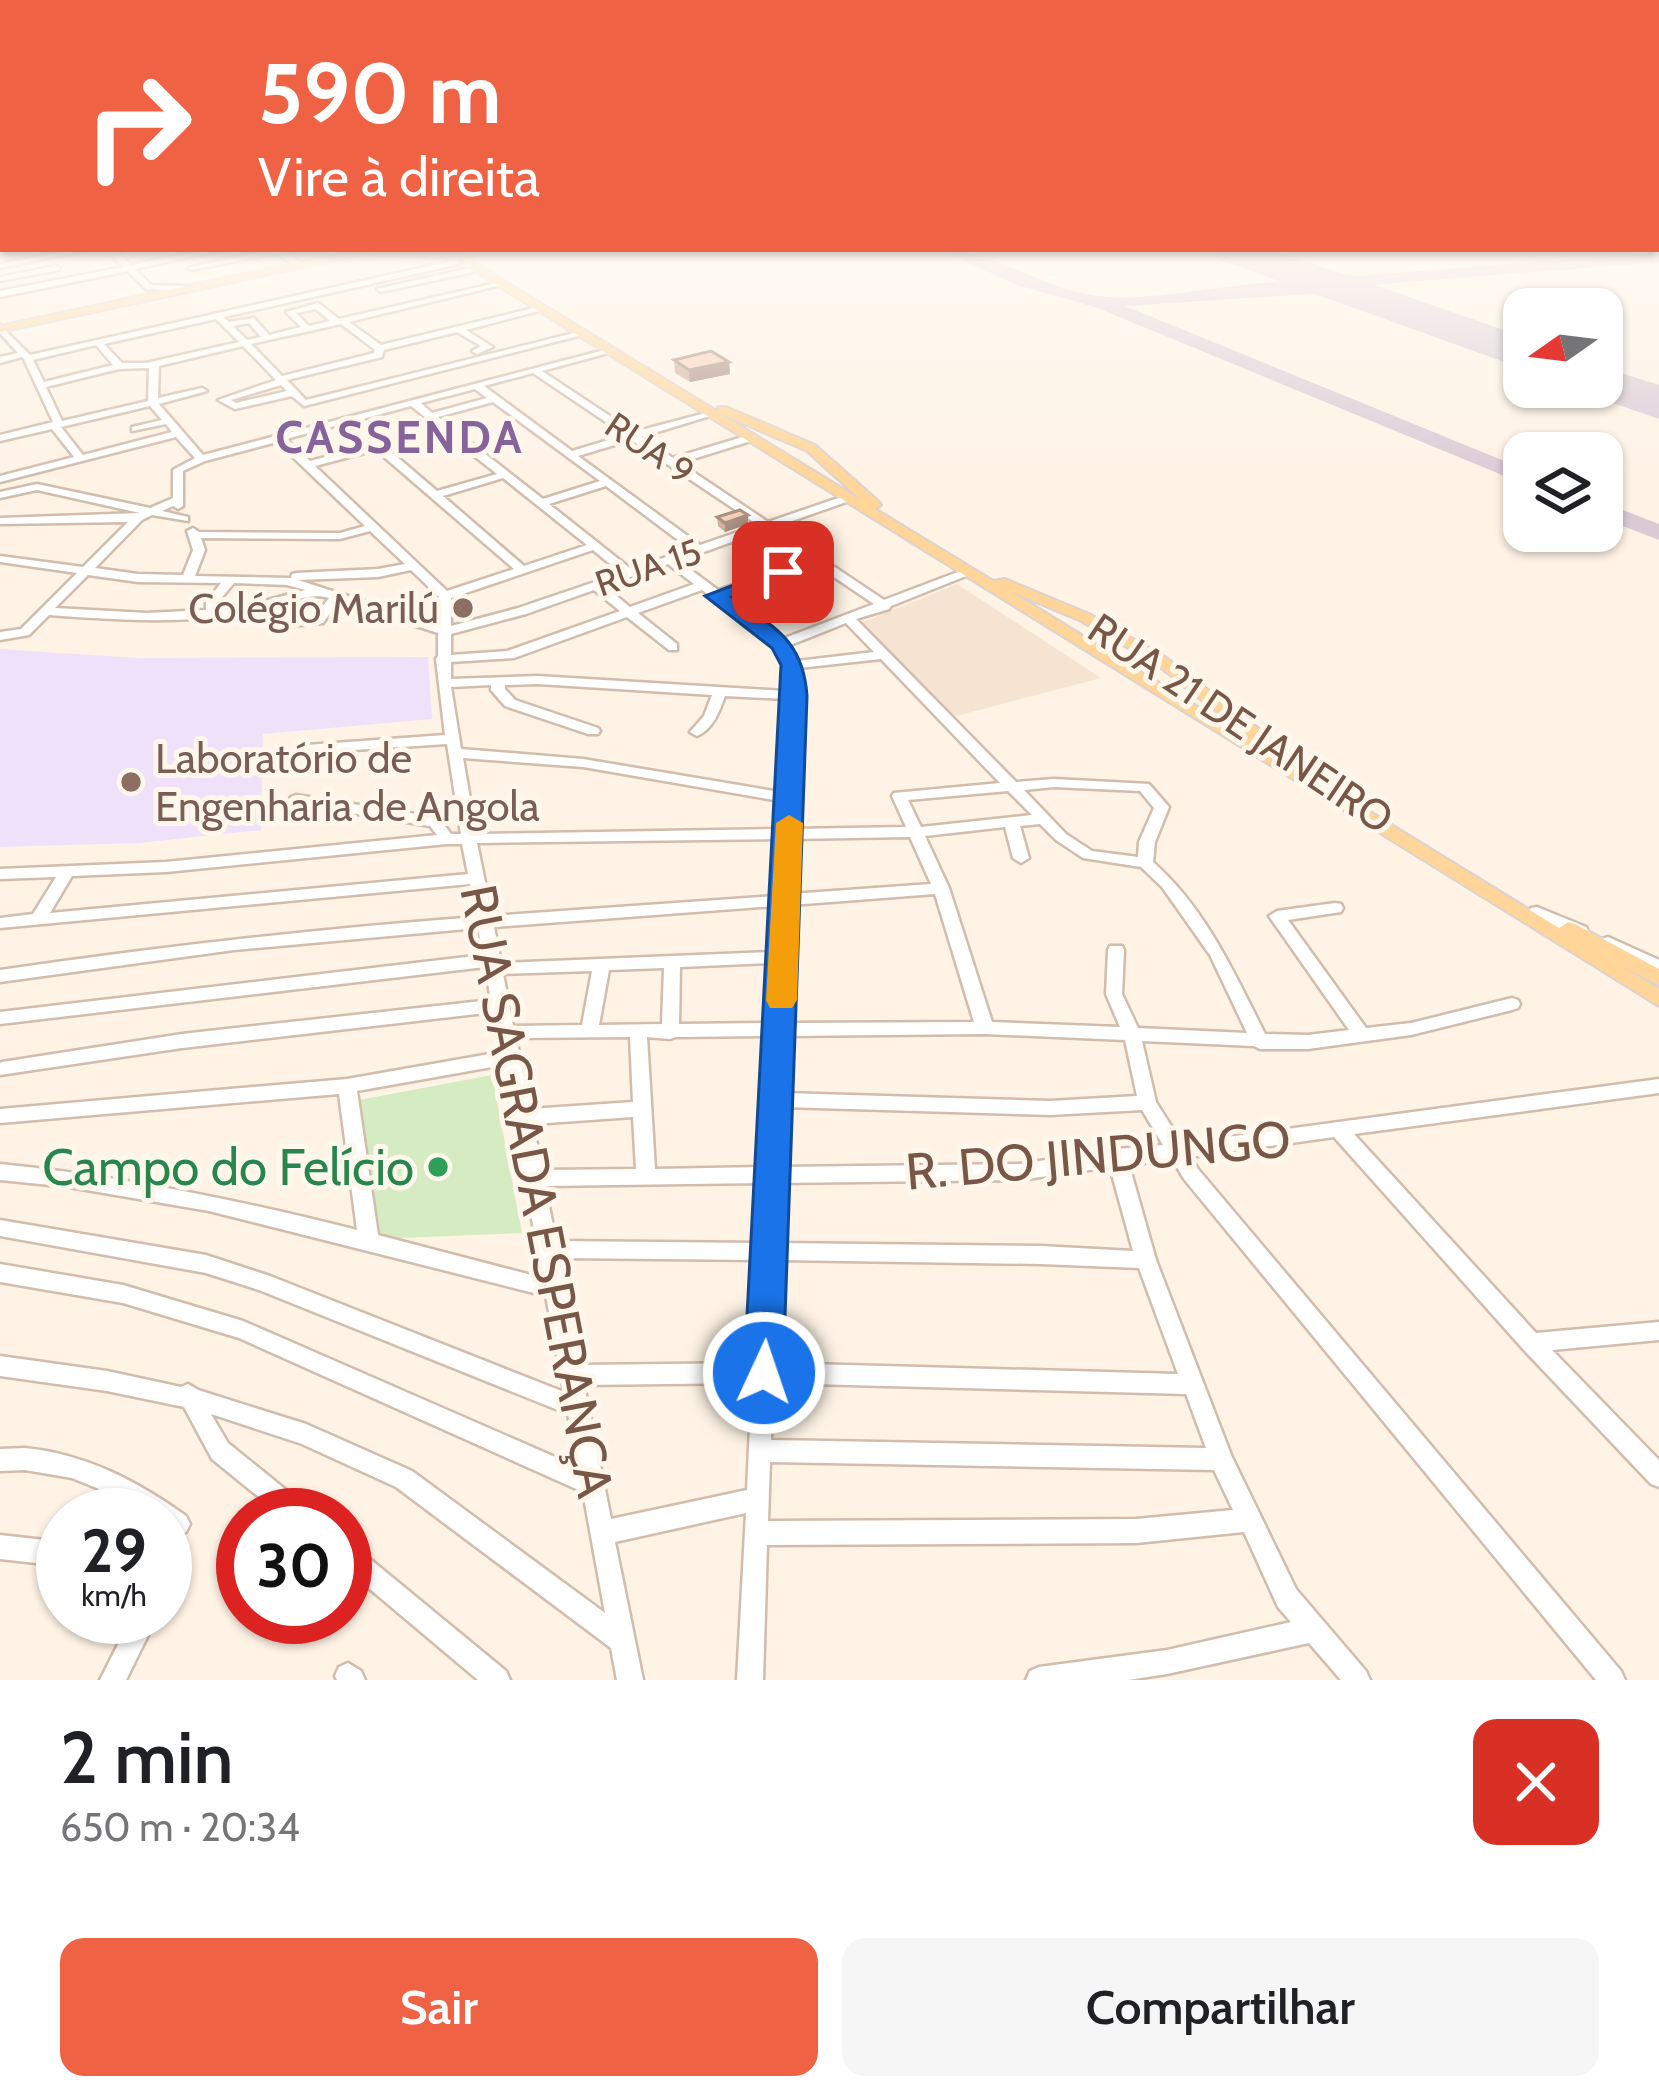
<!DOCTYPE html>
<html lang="pt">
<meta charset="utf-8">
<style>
body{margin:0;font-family:Cabin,sans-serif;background:#f6f6f6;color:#202124;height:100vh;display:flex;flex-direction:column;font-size:45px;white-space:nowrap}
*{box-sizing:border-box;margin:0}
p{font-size:39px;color:#757577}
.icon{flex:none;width:66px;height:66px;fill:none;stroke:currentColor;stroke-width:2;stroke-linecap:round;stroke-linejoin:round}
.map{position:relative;height:1680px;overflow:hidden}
.drawer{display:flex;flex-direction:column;background:#fff;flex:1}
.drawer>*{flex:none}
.banner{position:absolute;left:0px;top:0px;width:1659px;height:252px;box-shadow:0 3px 9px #0004;background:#ef6243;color:#fff;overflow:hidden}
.needle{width:78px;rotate:256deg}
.buttons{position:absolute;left:1503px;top:288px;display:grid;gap:24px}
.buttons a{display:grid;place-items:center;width:120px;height:120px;border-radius:24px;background:#fff;box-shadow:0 3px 9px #0004;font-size:60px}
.speed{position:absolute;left:36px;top:1488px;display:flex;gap:24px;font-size:60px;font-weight:700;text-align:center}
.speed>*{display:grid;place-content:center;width:156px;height:156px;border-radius:50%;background:#fff;box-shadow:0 3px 9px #0004;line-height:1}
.speed small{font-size:30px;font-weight:400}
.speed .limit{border:18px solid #d22;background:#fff;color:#111}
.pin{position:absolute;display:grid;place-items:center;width:102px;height:102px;color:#fff;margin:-51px;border-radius:24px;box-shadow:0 6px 18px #0006}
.me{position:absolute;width:132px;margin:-66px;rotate:3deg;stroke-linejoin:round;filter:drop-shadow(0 0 9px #0008)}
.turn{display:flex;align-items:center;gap:42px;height:252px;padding:0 60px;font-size:54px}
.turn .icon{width:156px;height:156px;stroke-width:2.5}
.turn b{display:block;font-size:84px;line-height:102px}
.round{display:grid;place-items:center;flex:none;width:126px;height:126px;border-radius:24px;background:#f6f6f6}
.head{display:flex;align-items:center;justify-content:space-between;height:204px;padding:0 60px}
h1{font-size:72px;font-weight:600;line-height:90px}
.primary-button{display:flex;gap:24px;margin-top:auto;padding:24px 60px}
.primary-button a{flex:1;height:138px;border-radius:24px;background:#ef6243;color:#fff;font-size:48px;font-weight:600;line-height:138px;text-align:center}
.primary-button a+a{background:#f6f6f6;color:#202124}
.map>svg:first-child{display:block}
.residential{fill:#f6e4d3}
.education{fill:#f0e1fa}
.green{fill:#d5ecc2}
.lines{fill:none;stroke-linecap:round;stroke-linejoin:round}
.taxiway{fill:#dacad6;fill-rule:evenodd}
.runway{fill:#dacad6;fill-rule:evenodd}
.minor-casing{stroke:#d2bcac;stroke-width:5}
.major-casing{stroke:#dcd3cf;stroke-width:4}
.minor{fill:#fff;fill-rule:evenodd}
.major{fill:#ffd59a;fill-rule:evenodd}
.wall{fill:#d3b2a1}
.shaded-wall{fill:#ac9183}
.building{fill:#f5cfbb;stroke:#ac9183;stroke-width:3}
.route{fill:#1a73e8;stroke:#114b97;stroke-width:3}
.slow{fill:#f59e0b}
.education-dot{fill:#8d6e63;stroke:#fff7ec;stroke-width:4.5}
.leisure-dot{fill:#2e9e5b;stroke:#fff7ec;stroke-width:4.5}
.labels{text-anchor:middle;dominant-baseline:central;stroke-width:10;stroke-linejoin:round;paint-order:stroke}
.far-street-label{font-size:36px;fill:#785748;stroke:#fff7ec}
.education-label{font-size:42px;fill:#785e54;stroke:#fff7ec;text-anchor:end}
.street-label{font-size:42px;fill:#785748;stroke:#fff7ec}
.far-district-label{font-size:45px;font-weight:bold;letter-spacing:3px;fill:#87639c;stroke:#fff7ec}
.near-street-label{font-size:51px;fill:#785748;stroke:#fff7ec}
.near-leisure-label{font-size:51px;fill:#27864d;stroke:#fff7ec;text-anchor:end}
</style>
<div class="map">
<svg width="1659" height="1680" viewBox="0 0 1659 1680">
<rect width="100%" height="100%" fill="#fef3e5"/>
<path class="residential" d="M957 584 1101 678 949 718 858 624Z"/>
<path class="education" d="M0 649 137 658 428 657 432 719 263 734 261 830 139 843 0 847Z"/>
<path class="green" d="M492 1075 522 1233 375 1239 359 1100Z"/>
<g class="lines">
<g class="taxiway">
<path d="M938 249C993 249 1042 289 1097 296 1162 304 1254 274 1320 284L1322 288 1313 294 1125 306 1524 469V484L1095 307 1017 285Z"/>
<path d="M1659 252V262L1358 286 1314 282 1266 265 1275 260 1316 272 1358 276Z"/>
<path d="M1602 502 1659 524V540L1602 518Z"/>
</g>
<g class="runway">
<path d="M1209 249H1271L1524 337V369L1215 258Z"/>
<path d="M1602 367 1659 385V419L1584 393 1580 387H1602Z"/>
</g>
<g class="minor-casing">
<g id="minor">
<path d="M76 249H92L0 268V264Z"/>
<path d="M106 249H115L131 265 211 249H227L135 269 151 285 184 286 185 288 181 291 146 289 128 271 0 297V291L123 267Z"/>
<path d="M271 249H282L300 263 293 265 277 253 192 270 188 268Z"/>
<path d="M456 260H459V264L224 317 229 322 254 318 269 335 301 327 286 312 318 303 339 319 501 282 505 284 349 322 381 345 542 306 546 309 466 330 493 347 477 354 472 351 481 346 457 332 384 350 382 357 287 380 306 400 582 331 586 334 304 406 292 396 235 409 218 400 276 380 243 346 159 366 158 398 202 388 207 391 159 404 203 455 612 348V352L542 371 634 432 713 411V415L641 437 673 458 746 436H754V440L680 463 768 522 844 496H852V500L775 527 884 600 963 570H971V574L891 606 889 609 856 619 1016 782 1054 779 1149 784 1169 807 1155 842 1153 862C1205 908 1234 972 1265 1034L1308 1035 1349 1030 1269 916 1277 911 1335 903 1341 904 1343 908 1341 912 1288 920 1366 1028 1411 1023 1512 998 1518 1000 1520 1004 1518 1008 1512 1010 1411 1035 1308 1049H1260L1254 1046 1142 1041 1156 1102 1182 1143 1659 1079V1093L1354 1134 1536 1333 1659 1322V1340L1552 1350 1659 1460V1487L1651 1484 1524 1350 1334 1137 1190 1157 1198 1169 1621 1671 1625 1680H1596L1184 1179 1172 1159 1129 1165 1156 1260 1231 1455 1296 1589 1366 1671 1370 1680H1341L1309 1643 1167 1674 1128 1680H1026L1030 1671 1039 1667 1167 1650 1291 1622 1278 1607 1244 1532 1136 1543 767 1545 763 1680H737L746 1513 615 1542 643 1680H617L611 1648 396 1487 302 1444 211 1414 228 1443 307 1507 311 1515H281L212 1459 184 1407 107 1391 0 1376V1356L107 1371 181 1387 188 1384 198 1390 306 1424 412 1471 605 1613 583 1492 239 1338 123 1303 0 1282V1264L123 1285 243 1321 578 1467 568 1414 259 1290 206 1273 0 1236V1220L206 1255 270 1276 564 1392 546 1296 209 1211 69 1187 0 1180V1164C121 1176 239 1200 357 1230L339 1094 0 1123V1109L347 1079 501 1052 494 1012 182 1048 0 1075V1063L2 1062 182 1034 491 1000 485 967 0 1024V1012L483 955 478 928 234 950 0 982V970C158 947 317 929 476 917L470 884 0 928V918L33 914 56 877 0 879V869L166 862 437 835 430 826 291 803 289 800 291 797 296 795 435 817 440 819 451 834H461L447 744 307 753 300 749 307 745 445 735 436 659 438 656V633L339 601 323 623 281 627V621L315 617 329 598C308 591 279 606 256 611 189 625 117 620 49 615L29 635 0 640V632L21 629 77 573 0 562V556L83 567 128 522 0 524V518L140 513 37 490 0 498V492L37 484 150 508 173 498V470L195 458 176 437 0 482V476L74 457 52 429 0 441V435L53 422 24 359 22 357 0 363V357L18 353 0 333V325L30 355ZM316 309 330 321 309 326 296 313ZM216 319 239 342 146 363H122L104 344ZM249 323 261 337 247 340 233 326ZM341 324 374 349V353L282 376 251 344ZM96 345 113 365 44 382 33 360ZM149 368 148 401 62 421 46 387 119 369ZM533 373 625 435 572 451 484 386ZM281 385 287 391 236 403 231 400ZM475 389 487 398 432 413 421 403ZM493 402 600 481 543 499 438 417ZM150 406 162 420 132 427V431L166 424 172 432 83 455 61 427ZM411 406 497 474 437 491 355 421ZM346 423 371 445 310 461 286 439ZM631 440 758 525 700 545 578 456ZM277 442 365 526 340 533 199 532 193 528 187 531 193 550 183 575 138 574 95 568 142 520 152 515 188 521V517L162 511 173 506 178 509 183 506V471L205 461ZM376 450 514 569 447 591 315 466ZM503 478 587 545 524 566 443 496ZM606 486 690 549 631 569 549 504ZM765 530 809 560 718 590 679 561ZM370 531 405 564 378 569 296 573 292 574 291 578 195 576 205 550 201 538 340 539ZM593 550 621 573 518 608 451 626V598ZM668 564 694 584 630 607 604 586ZM816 565 874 604 782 639 725 596ZM411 570 439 597 438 625 298 580 378 577ZM88 575 138 582 221 583 206 602V610L147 613 55 608ZM234 583 287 585 305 590 250 605 218 610V602ZM594 590 620 611 507 651 451 655V634L526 614ZM702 590 776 646 787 665 785 691 538 676 451 679V662L514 658 627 617 669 650H677V644L638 613ZM846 623 874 652 797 661 788 646ZM881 659 1000 783 894 793 892 796 906 827 793 829 794 802 798 798 795 794 798 699 802 696 798 693 799 668ZM538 684 712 695 704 716 690 732 697 736C713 729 719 712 725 696L785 699 780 792 583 759 461 749 451 687 491 685V690L505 706 588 734H598L600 731 598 728 515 700 505 689V685ZM463 758 583 767 780 801 779 829 476 834ZM1054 787 1140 791 1154 808 1139 842 1138 857 1092 851 1066 834 1024 790ZM1008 791 1032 815 921 827 908 800ZM1040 824 1056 840 1083 858 1141 867 1162 887 1210 955 1247 1033 1138 1028 1122 994 1124 950 1122 946H1110L1108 950 1106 994 1120 1027 992 1022 949 888 925 836 1005 827 1013 858 1021 863 1029 858 1020 826ZM910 837 931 884 791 894 793 839ZM778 839 775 896 492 916 477 843ZM447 844H462L468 874 50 913 72 876 166 872ZM935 894 974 1022 786 1023 789 961 791 957 789 953 791 905ZM775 906 773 952 501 963 494 927ZM772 963 769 1023 679 1024 680 967ZM664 968 662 1024 599 1025 609 970ZM592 971 582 1025 513 1026 503 974ZM985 1034 1125 1040 1137 1096 1050 1101 784 1093 786 1036ZM769 1036 762 1167 655 1169 647 1037 670 1039 676 1037ZM630 1037 633 1102 530 1109 516 1038ZM503 1065 543 1278 378 1235 357 1091ZM783 1107 1050 1115 1142 1110 1163 1145 1117 1149 1020 1164 781 1167ZM633 1117 636 1169 542 1170 533 1124ZM1110 1167 1133 1251 1041 1246 778 1243 781 1183 1020 1180ZM761 1183 759 1243 556 1241 545 1186ZM559 1258 758 1260 753 1363 580 1365ZM778 1260 1041 1264 1139 1268 1178 1374 774 1363ZM752 1383 747 1490 611 1519 584 1385ZM773 1383 1186 1394 1206 1448 771 1440ZM770 1462 1214 1470 1233 1510 1136 1519 768 1521Z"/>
<path d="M56 266 60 268 59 270 0 281V277Z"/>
<path d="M470 268 474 270 473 272 381 292 377 289Z"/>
<path d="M1537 907 1586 927 1588 931 1586 935 1580 937 1531 916 1529 912 1531 908Z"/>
<path d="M1608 937 1659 960V973L1602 947 1600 943 1602 939Z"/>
<path d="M25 1448C86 1454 137 1481 186 1516L190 1524 186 1532 178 1536 165 1529V1515H145L109 1493 72 1478 25 1470 0 1471V1449Z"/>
<path d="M0 1535 63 1542V1566L0 1559Z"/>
<path d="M345 1541 353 1545 506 1671 510 1680H478L345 1568Z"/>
<path d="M132 1617H157L126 1680H100Z"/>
<path d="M348 1663 361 1671 365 1680H337L335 1676 339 1667Z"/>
</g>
</g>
<g class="major-casing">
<path id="major" d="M361 249 446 254 440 249H452L718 412V407H726L815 445 879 502 881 505 875 509 993 581 1005 579 1089 614 1165 657 1292 754 1294 758 1289 762 1559 928 1568 922 1575 924 1659 969V985L1623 967 1659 989V1006L455 259 364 254 0 332V326ZM719 413 807 451 861 500ZM1010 591 1079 620 1155 663 1253 741Z"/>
</g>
<use href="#minor" class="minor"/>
<use href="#major" class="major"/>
</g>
<g class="wall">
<path d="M674 360 729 362 730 374 690 382 675 373Z"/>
<path d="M717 517 748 524 725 532 718 526Z"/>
</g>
<g class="shaded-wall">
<path d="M729 362 730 374 690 382 689 370Z"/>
<path d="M748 515V524L725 532V523Z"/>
</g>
<g class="building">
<path d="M711 351 729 362 689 370 674 360Z"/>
<path d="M740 510 748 515 725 523 717 517Z"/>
</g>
<linearGradient id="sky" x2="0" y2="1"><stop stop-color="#95c7e8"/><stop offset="0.51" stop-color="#fffaf3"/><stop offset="1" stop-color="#fffaf3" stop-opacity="0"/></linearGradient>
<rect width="1659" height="480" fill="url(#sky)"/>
<path class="route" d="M783 566 791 568V577L732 597C774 628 803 639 807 696L783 1373 778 1386 764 1391 750 1386 744 1373 781 665 772 648 705 596Z"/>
<path class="slow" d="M789 815 803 823 797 1000 792 1008H770L766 1000 776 823Z"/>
<g class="education-dot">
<circle cx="463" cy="608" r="12"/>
<circle cx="131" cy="782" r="12"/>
</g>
<circle class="leisure-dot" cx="438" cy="1167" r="12"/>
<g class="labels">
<g class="far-street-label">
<text transform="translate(650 448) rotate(34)">RUA 9</text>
<text transform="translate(648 567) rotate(-19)">RUA 15</text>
</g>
<g class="education-label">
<text x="439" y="608">Colégio Marilú</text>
<text x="155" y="758" text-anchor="start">Laboratório de<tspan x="155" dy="48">Engenharia de Angola</tspan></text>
</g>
<g class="street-label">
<text transform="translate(1241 723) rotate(34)">RUA 21 DE JANEIRO</text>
</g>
<g class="far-district-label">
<text x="400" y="437">CASSENDA</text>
</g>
<g class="near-street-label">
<text transform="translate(1098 1155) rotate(-5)">R. DO JINDUNGO</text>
<text transform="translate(537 1191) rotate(79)">RUA SAGRADA ESPERANÇA</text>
</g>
<g class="near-leisure-label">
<text x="414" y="1167">Campo do Felício</text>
</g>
</g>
</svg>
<div class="buttons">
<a><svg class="needle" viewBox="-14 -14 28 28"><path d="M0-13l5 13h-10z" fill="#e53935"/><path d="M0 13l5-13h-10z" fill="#757577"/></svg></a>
<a><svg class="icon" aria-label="layers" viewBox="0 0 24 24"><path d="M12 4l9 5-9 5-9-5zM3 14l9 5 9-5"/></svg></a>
</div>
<div class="speed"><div>29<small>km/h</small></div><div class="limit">30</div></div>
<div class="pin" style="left:783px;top:572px;background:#d93025"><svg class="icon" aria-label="arrive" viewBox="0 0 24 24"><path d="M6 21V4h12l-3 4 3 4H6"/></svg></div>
<svg class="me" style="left:764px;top:1373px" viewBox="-20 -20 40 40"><circle r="17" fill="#1a73e8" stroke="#fff" stroke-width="3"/><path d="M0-11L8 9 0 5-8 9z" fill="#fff"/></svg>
<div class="banner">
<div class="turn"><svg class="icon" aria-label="right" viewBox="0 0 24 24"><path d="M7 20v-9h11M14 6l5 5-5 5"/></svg><div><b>590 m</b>Vire à direita</div></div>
</div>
</div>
<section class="drawer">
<div class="head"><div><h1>2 min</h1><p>650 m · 20:34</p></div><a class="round" style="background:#d93025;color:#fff"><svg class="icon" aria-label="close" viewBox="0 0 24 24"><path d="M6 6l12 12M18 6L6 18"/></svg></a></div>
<div class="primary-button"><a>Sair</a><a>Compartilhar</a></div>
</section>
